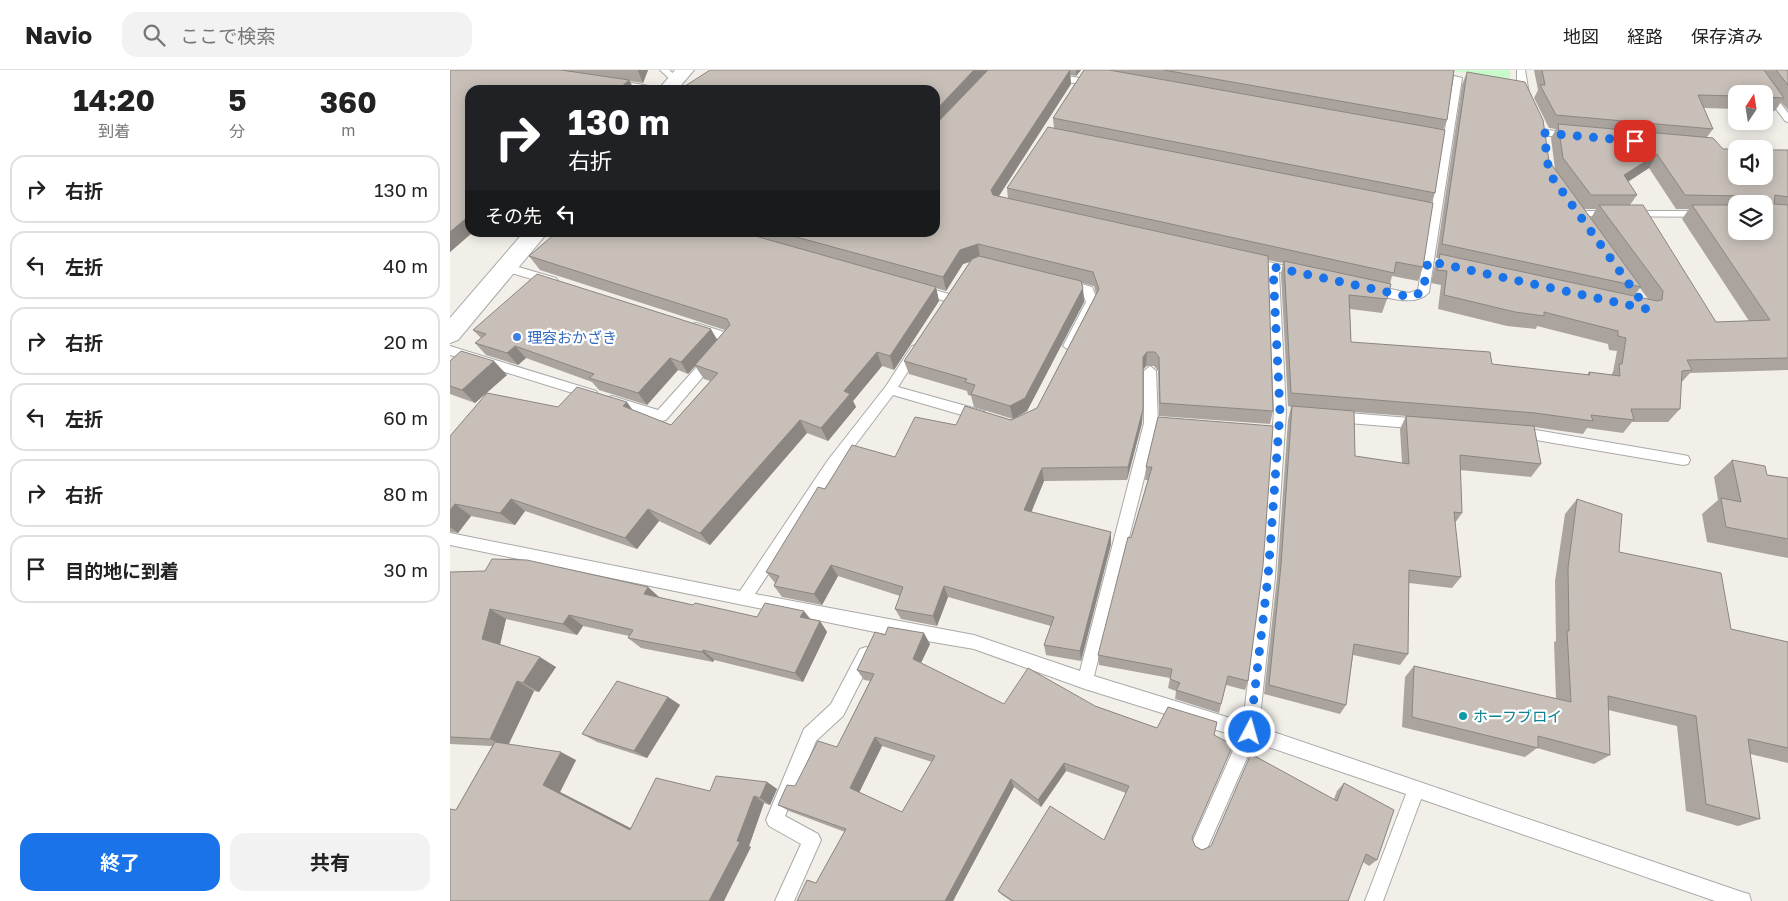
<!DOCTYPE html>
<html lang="ja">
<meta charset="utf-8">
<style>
body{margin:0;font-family:"Golos Text","Noto Sans JP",sans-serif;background:#f2f2f2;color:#222;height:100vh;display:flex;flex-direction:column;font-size:19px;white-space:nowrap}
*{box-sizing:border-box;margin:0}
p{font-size:16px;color:#767676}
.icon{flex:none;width:28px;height:28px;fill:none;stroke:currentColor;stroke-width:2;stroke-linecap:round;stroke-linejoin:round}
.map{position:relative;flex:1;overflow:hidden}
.details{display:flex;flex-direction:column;background:#fff;width:450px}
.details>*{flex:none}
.top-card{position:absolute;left:15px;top:15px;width:475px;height:152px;border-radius:15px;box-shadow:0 2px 12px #0003;background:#202124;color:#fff;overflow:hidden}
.needle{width:32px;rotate:12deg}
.fabs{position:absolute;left:1278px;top:15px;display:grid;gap:10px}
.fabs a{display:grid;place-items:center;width:45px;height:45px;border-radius:10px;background:#fff;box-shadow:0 2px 12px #0003;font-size:25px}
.pin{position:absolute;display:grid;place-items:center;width:42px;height:42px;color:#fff;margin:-21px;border-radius:10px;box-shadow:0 2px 8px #0006}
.me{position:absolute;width:55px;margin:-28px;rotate:6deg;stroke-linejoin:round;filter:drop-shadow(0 0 4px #0008)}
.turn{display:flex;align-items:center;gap:18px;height:105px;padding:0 20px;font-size:22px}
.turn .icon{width:65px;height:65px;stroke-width:2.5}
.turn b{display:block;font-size:35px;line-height:42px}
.then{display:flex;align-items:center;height:48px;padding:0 20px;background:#0003;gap:10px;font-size:19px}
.eta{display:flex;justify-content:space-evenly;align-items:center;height:85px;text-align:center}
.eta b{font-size:30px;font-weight:700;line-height:35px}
.cta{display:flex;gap:10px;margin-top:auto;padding:10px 20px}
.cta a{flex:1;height:58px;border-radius:15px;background:#1a73e8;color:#fff;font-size:20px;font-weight:700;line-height:58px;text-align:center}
.cta a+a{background:#f2f2f2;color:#222}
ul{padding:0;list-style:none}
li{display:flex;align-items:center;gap:15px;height:68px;margin:0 10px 8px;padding:0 10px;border:2px solid #e0e0e0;border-radius:15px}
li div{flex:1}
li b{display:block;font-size:19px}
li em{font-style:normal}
header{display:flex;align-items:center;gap:30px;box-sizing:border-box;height:70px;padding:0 25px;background:#fff;border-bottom:1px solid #e0e0e0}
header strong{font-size:24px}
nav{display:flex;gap:28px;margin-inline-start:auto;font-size:18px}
.search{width:350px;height:45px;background:#f2f2f2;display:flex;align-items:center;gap:12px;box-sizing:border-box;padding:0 18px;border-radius:15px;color:#767676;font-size:19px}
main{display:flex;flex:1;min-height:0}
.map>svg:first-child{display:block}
.park{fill:#c8facc}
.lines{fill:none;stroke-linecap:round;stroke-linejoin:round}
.service-casing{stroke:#a9a9a9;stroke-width:2}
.tertiary-casing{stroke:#a9a9a9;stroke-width:2}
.service{fill:#fff;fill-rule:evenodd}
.tertiary{fill:#fff;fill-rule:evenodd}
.wall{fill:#aba49e;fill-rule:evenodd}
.shaded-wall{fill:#8b8681}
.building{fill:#c7bfb8;stroke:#8b8681;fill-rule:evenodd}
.route{stroke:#1a73e8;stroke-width:9;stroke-dasharray:0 16.2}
.shop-dot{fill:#3f7fe0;stroke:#fff;stroke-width:2}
.culture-dot{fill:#0f9aa8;stroke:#fff;stroke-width:2}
.labels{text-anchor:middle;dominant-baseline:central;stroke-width:4.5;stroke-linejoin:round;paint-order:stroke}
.shop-label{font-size:15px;fill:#366cbe;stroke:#fff;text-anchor:start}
.culture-label{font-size:15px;fill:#0d838f;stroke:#fff;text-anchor:start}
</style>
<header>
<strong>Navio</strong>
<div class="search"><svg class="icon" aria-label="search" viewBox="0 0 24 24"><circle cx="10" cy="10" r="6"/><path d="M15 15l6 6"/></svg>ここで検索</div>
<nav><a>地図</a><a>経路</a><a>保存済み</a></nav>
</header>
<main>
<section class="details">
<div class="eta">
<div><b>14:20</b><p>到着</p></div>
<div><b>5</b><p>分</p></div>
<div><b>360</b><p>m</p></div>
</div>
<ul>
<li><svg class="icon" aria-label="right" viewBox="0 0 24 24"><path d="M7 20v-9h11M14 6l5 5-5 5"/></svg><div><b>右折</b></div><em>130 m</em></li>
<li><svg class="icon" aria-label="left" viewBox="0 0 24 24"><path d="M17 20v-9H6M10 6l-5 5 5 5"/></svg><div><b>左折</b></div><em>40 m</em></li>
<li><svg class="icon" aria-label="right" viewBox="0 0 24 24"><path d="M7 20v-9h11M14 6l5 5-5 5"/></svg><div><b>右折</b></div><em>20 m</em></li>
<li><svg class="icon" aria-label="left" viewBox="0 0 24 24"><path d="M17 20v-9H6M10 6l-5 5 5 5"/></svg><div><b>左折</b></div><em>60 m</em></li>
<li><svg class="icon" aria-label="right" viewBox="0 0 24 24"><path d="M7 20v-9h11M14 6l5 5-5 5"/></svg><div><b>右折</b></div><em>80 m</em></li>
<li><svg class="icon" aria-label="arrive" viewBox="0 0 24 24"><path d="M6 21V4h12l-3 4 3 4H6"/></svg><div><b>目的地に到着</b></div><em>30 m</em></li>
</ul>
<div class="cta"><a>終了</a><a>共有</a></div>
</section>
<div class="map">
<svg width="1338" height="831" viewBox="0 0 1338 831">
<rect width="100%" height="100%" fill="#f2efe9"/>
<path class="park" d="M998 0H1060V10Z"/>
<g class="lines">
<g class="service-casing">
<g id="service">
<path d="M210 0H219L231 10 223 12Z"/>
<path d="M1067 0H1075L1080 30 1072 28 1067 17Z"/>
<path d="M1297 0H1305L1338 43V52L1335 51Z"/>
<path d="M602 4 630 8 635 11 630 14 599 9V5Z"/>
<path d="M1004 6 1012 8 979 222C966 238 934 227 918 222V216L922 215 959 223 968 220Z"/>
<path d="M164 10 205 17 210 20H189L161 15V11Z"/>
<path d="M1094 60 1121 62 1126 65 1121 68 1091 65V61Z"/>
<path d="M1128 141H1286V147L1124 146 1123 144Z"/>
<path d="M800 188 850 199 856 203 850 207 829 202 836 342 825 507 809 657 1292 822 1299 824 1301 831H1265L971 729 933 831H915L956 724 804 672 756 781 750 784 744 781 741 775 789 667 635 619 524 579 430 563 0 475V463L290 521 378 390 436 316 462 276 466 275 472 279 448 317 534 341 535 345 534 349 529 350 443 325 388 398 305 524 524 565 630 601 694 353V301L700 296 706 301 708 353 644 606 793 652 811 507 824 342 818 200 796 195 794 192Z"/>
<path d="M55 193 106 208 108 211 102 215 51 200V194Z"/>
<path d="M616 210 642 217 648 232 623 279 619 280 613 276 636 232 633 223 612 217 610 214Z"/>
<path d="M470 216 503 225 505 228 499 232 466 223 464 220Z"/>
<path d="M246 253 284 265 286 268 216 350 211 351 157 334 156 331 157 328 162 326 208 340 271 270 242 260 240 257 242 254Z"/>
<path d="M0 276 146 321 148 324 142 329 0 285Z"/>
<path d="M886 342 972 349 979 354 972 359 886 352 880 347Z"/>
<path d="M1068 357 1233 385 1238 386 1240 390 1238 394 1233 395 1068 367 1061 362Z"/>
<path d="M416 577 422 579 424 584 422 589 393 646 366 671 335 746 368 764 371 770 344 831H325L351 774 319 756 316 750 354 659 381 634 410 579Z"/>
</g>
</g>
<g class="tertiary-casing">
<g id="tertiary">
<path d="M225 0H244L227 20H208Z"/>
<path d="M74 162H98L8 270 0 273V248Z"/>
</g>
</g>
<use href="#service" class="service"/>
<use href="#tertiary" class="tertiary"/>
</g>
<g class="wall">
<path d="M0 0H198L193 13 180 11 184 20H20V162H23L0 182Z"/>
<path d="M260 0H631L626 6 620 5 621 14 549 126 558 129 557 118 604 58 603 48 634 0H1004L997 50 993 60 985 123 981 133 973 197 968 211 942 206 940 214 937 229 932 243 900 239 901 272 1042 294 1137 305 1139 302 1161 305 1163 302 1167 281 1159 280 1158 274 1087 256 1086 259 1057 256 988 239 991 215 981 213 984 198 989 188H986L1012 15 1017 2 1099 91 1105 99 1101 68 1106 59 1099 58 1084 28 1088 20 1084 0H1338V40L1331 32 1325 41 1314 40V24H1286V39L1254 38 1263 59 1257 67 1273 79 1338 80V300L1240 303 1231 313 1230 339 1218 352H1182L1173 363 1137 358 1133 364 1084 357 1091 394 1081 407 1010 400 1012 443 1005 453 1011 507 1002 518 959 513 958 584 950 595 903 585 896 635 890 644 814 624 827 507 838 350 841 337 838 336 831 204 833 193 818 190 823 341 820 354 709 346 708 301 704 296H696L693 300 692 353 677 410 594 411 581 442 661 462V474L631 591 596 585 594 575 601 556 498 527 487 556 451 549 445 539 450 526 388 506 372 535 332 527 324 516 325 513 316 502 375 419 445 387 506 355 563 349 524 337 521 326 518 325 517 321 459 304 454 291 520 192 513 194 496 221 486 218 489 231 444 300 432 296 403 331 406 337 378 371 357 363 260 475 209 451 187 479 75 441 65 455 21 446 8 463 0 462V366L108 337 183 340 221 355 260 311 254 309 245 296 238 304 228 300 197 335 149 320 142 312 76 288 68 295 36 285 25 273 31 268 23 260 267 270 275 260 90 200 79 186 107 162H485ZM1199 98 1226 139H1239L1232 149 1299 251 1266 252 1180 135 1187 125 1178 112ZM1286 134H1314L1286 161ZM1134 139H1146L1141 148ZM632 213 644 216 646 224 587 338 563 349 577 341 634 232ZM1190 218 1199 230 1184 226ZM904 342 956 346 950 359 952 393 905 386Z"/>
<path d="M0 291 57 305 25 333 0 324Z"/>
<path d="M708 347 798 611 795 620 776 615 769 643 725 629 726 621 718 618 720 608 649 595 648 585 681 468 698 410H695L696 397Z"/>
<path d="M1282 390 1317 405 1338 408V488L1257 472 1252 444 1268 430 1264 407Z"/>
<path d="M1127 429 1169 482 1281 559 1338 572V693L1300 684 1310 749 1288 756 1236 741 1227 656 1158 640 1160 685 1144 694 1087 678 1075 687 952 657 955 607 964 596 1106 629 1104 572 1106 571 1105 511 1115 444Z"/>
<path d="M0 502 198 517 210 528 243 535 307 547 360 549 370 551 377 562 353 612 264 590 263 592 191 578 178 568 179 566 133 556 127 565 56 549 50 574 106 597 89 622 84 621 59 674 126 690 110 722 180 758 260 721 317 712 327 719 320 735 314 733 299 776 301 777 6 740 42 676 0 674Z"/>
<path d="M435 565 480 574 471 593 554 634 645 636 707 658 764 665 742 769 745 776 752 780 884 729 887 721 894 713 927 790 919 796 913 792 898 831H561L552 825 548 821 654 770 676 723 616 701 591 737 564 717 503 831H347L366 813 395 762 339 741 328 735 345 716 387 677 420 611 414 610 407 600ZM432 676 482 692 452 742 409 722Z"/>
<path d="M218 627 230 635 197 688 147 672 132 664Z"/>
</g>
<g class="shaded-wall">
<path d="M188 0H198L193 13 188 1Z"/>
<path d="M524 0H539L485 58V41Z"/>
<path d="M620 0 621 14 543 135 541 120Z"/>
<path d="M626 0H631L626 6Z"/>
<path d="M179 10 184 20H168Z"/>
<path d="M1207 84 1199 98 1166 119 1174 105Z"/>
<path d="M20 145V162H23L0 182V162Z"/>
<path d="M528 174 530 188 513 194 496 221 493 207 510 180Z"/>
<path d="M486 217 489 231 444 300 440 286Z"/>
<path d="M633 218 634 232 577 341 563 349 560 336Z"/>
<path d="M261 259 268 271 238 304 231 292Z"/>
<path d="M65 276 76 288 68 295 57 283Z"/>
<path d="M427 282 432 296 403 331 406 337 378 371 371 358 394 321Z"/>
<path d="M697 282 696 296 692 301 693 287Z"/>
<path d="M220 288 228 300 197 335 188 323Z"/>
<path d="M44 291 57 305 25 333 12 320Z"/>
<path d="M177 332 187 346 173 336Z"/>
<path d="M693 339 692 353 677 410 678 397Z"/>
<path d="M350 350 357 363 260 475 250 463Z"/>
<path d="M592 398 594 411 577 453 574 440Z"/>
<path d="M61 429 75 441 65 455 50 443Z"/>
<path d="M5 434 21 446 8 463 0 457V440Z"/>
<path d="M198 439 209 451 187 479 175 468Z"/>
<path d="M661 462V474L631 591 630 581Z"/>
<path d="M381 495 388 506 372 535 364 524Z"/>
<path d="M494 516 498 527 487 556 483 546Z"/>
<path d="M198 517 210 528 194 524Z"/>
<path d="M40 539 56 549 49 579 32 569Z"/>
<path d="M354 541 362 551 350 547Z"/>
<path d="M119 545 133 556 127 565 113 554Z"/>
<path d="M370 551 377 562 353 612 345 603Z"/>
<path d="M474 563 480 574 468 599 463 589Z"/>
<path d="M253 580 264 590 263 592 252 582Z"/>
<path d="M90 587 106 597 89 622 73 613Z"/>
<path d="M67 611 84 621 57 677 40 669Z"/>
<path d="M218 627 230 635 197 688 184 681Z"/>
<path d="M425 667 432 676 408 725 400 718Z"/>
<path d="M111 682 126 690 110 722 194 765 180 760 93 715Z"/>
<path d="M614 693 616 701 591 737 588 730Z"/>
<path d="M561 709 564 717 503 831H495Z"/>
<path d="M317 712 327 719 320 735 310 728Z"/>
<path d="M304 726 314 733 299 776 301 777 274 831H259L287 771Z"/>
</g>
<g class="building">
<path d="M0 0H111L179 10 168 20H20V145L0 162Z"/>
<path d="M260 0H524L485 41V20H229Z"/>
<path d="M538 0H620L541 120 543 125 818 186 823 341 710 333 709 287 705 282H697L693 287V339L678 397 592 398 574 440 661 462 630 581 594 575 604 547 494 516 483 546 445 539 453 517 381 495 364 524 324 516 329 506 316 502 368 417 375 419 402 375 445 387 465 347 506 355 515 336 561 350 587 338 649 219 643 202 528 174 510 180 493 207 328 162H485V55Z"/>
<path d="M634 0H659L995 60 985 123 603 48Z"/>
<path d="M714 0H1004L997 50Z"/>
<path d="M1092 0H1314L1334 28 1314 27V24H1286V26L1248 25 1263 59 1106 45 1090 15H1095Z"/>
<path d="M1326 0H1338V15Z"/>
<path d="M1017 2 1075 12 1093 50 1099 91 1191 217 992 174Z"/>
<path d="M1108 54 1263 68 1273 79H1286V106H1314V80H1338V127L1325 125 1324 134 1338 135V288L1237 290 1242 300 1232 301 1230 339H1181L1184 350 1141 345 1143 351 1085 343 841 323 834 191 941 214 937 229 899 225 901 272 1040 282 1042 294 1140 305 1139 302 1170 306 1169 294H1172L1176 268 1168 266V261L1094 242V246L1065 242 994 225 997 201 987 200 990 184 1207 231 1212 230 1213 221 1149 135H1193L1266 252 1320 250 1242 135H1286V161H1314V134H1297L1298 126 1235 125 1207 84 1174 105 1187 125H1141L1113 88Z"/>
<path d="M598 57 983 133 973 197 946 192 944 203 557 118Z"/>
<path d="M107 162H291L486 217 440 286 427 282 394 321 400 324 371 358 350 350 250 463 198 439 175 468 61 429 50 443 5 434 0 440V366L37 323 108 337 127 317 177 332 173 336 221 355 268 303 245 295 280 255 277 249 79 186Z"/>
<path d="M529 186 631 211 633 218 575 328 560 336 521 324 525 315 515 312 517 309 454 291 522 189Z"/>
<path d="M87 204 261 259 231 292 220 288 188 323 139 308 144 304 65 276 57 283 25 273 36 264 23 260Z"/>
<path d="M11 281 44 291 12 320 0 316V291Z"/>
<path d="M842 336 904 341 905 386 959 394 956 346 1084 356 1091 394 1010 385 1012 443 1004 442 1011 507 959 500 958 584 904 574 896 635 819 615 831 495Z"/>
<path d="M708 347 823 356 813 496 798 611 778 606 771 634 726 620 730 613 720 609 722 599 648 585 678 467 681 468 702 397H696Z"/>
<path d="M1282 390 1315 396 1317 405 1338 408V469L1276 457 1271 428 1291 432Z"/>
<path d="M1127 429 1172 444 1169 482 1271 503 1281 559 1338 572V678L1298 669 1310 749 1256 734 1246 646 1158 626 1160 685 1088 666V678L962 647 964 596 1121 632 1117 561H1119L1118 498Z"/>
<path d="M42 489 77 490 198 517 194 524 243 535 245 533 307 547 315 533 354 541 350 547 370 551 345 603 253 580 252 582 178 568 183 560 119 545 113 554 40 539 32 569 90 587 73 613 67 611 40 669 0 667V502L35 501Z"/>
<path d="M438 557 474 563 463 589 554 634 578 598 645 636 707 658 718 637 767 652 764 665 783 675 742 768 745 776 752 780 761 776 801 684 887 731 894 713 944 740 927 790 916 784 898 831H563L548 821 600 736 654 770 679 716 614 693 588 730 561 709 495 831H347L357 810 366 813 396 759 328 735 337 715 345 716 368 671 387 677 424 604 407 600 425 562 435 565ZM425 667 485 686 452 742 400 718Z"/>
<path d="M167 611 218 627 184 681 132 664Z"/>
<path d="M45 672 111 682 93 715 180 760 206 708 260 721 266 706 317 712 310 728 304 726 287 771 290 772 259 831H0V739L6 740Z"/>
</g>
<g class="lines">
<path class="route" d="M800 662 818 507 830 342 823 197 960 227 973 222 978 191 1197 239 1099 103 1094 63 1185 71"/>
</g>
<circle class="shop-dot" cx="67" cy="267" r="5"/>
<circle class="culture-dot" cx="1013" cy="646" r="5"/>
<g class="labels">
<g class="shop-label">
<text x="77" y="267">理容おかざき</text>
</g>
<g class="culture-label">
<text x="1023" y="646">ホーフブロイ</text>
</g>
</g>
</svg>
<div class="fabs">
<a><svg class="needle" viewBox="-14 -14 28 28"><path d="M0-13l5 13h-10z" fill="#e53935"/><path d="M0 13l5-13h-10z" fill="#767676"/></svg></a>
<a><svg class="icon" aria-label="sound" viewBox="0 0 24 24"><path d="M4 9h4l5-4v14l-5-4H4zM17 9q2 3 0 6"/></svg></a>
<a><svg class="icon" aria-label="layers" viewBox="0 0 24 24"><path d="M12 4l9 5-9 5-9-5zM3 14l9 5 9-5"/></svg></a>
</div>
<div class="pin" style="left:1185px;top:71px;background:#d93025"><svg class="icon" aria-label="arrive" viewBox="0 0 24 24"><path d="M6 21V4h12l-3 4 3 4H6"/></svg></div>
<svg class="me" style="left:800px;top:662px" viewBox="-20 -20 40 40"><circle r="17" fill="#1a73e8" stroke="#fff" stroke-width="3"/><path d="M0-11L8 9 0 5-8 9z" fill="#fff"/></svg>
<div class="top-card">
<div class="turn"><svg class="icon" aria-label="right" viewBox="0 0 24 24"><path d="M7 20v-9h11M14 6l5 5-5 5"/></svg><div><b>130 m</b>右折</div></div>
<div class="then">その先<svg class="icon" aria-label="left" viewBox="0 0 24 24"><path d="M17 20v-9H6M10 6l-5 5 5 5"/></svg></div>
</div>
</div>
</main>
